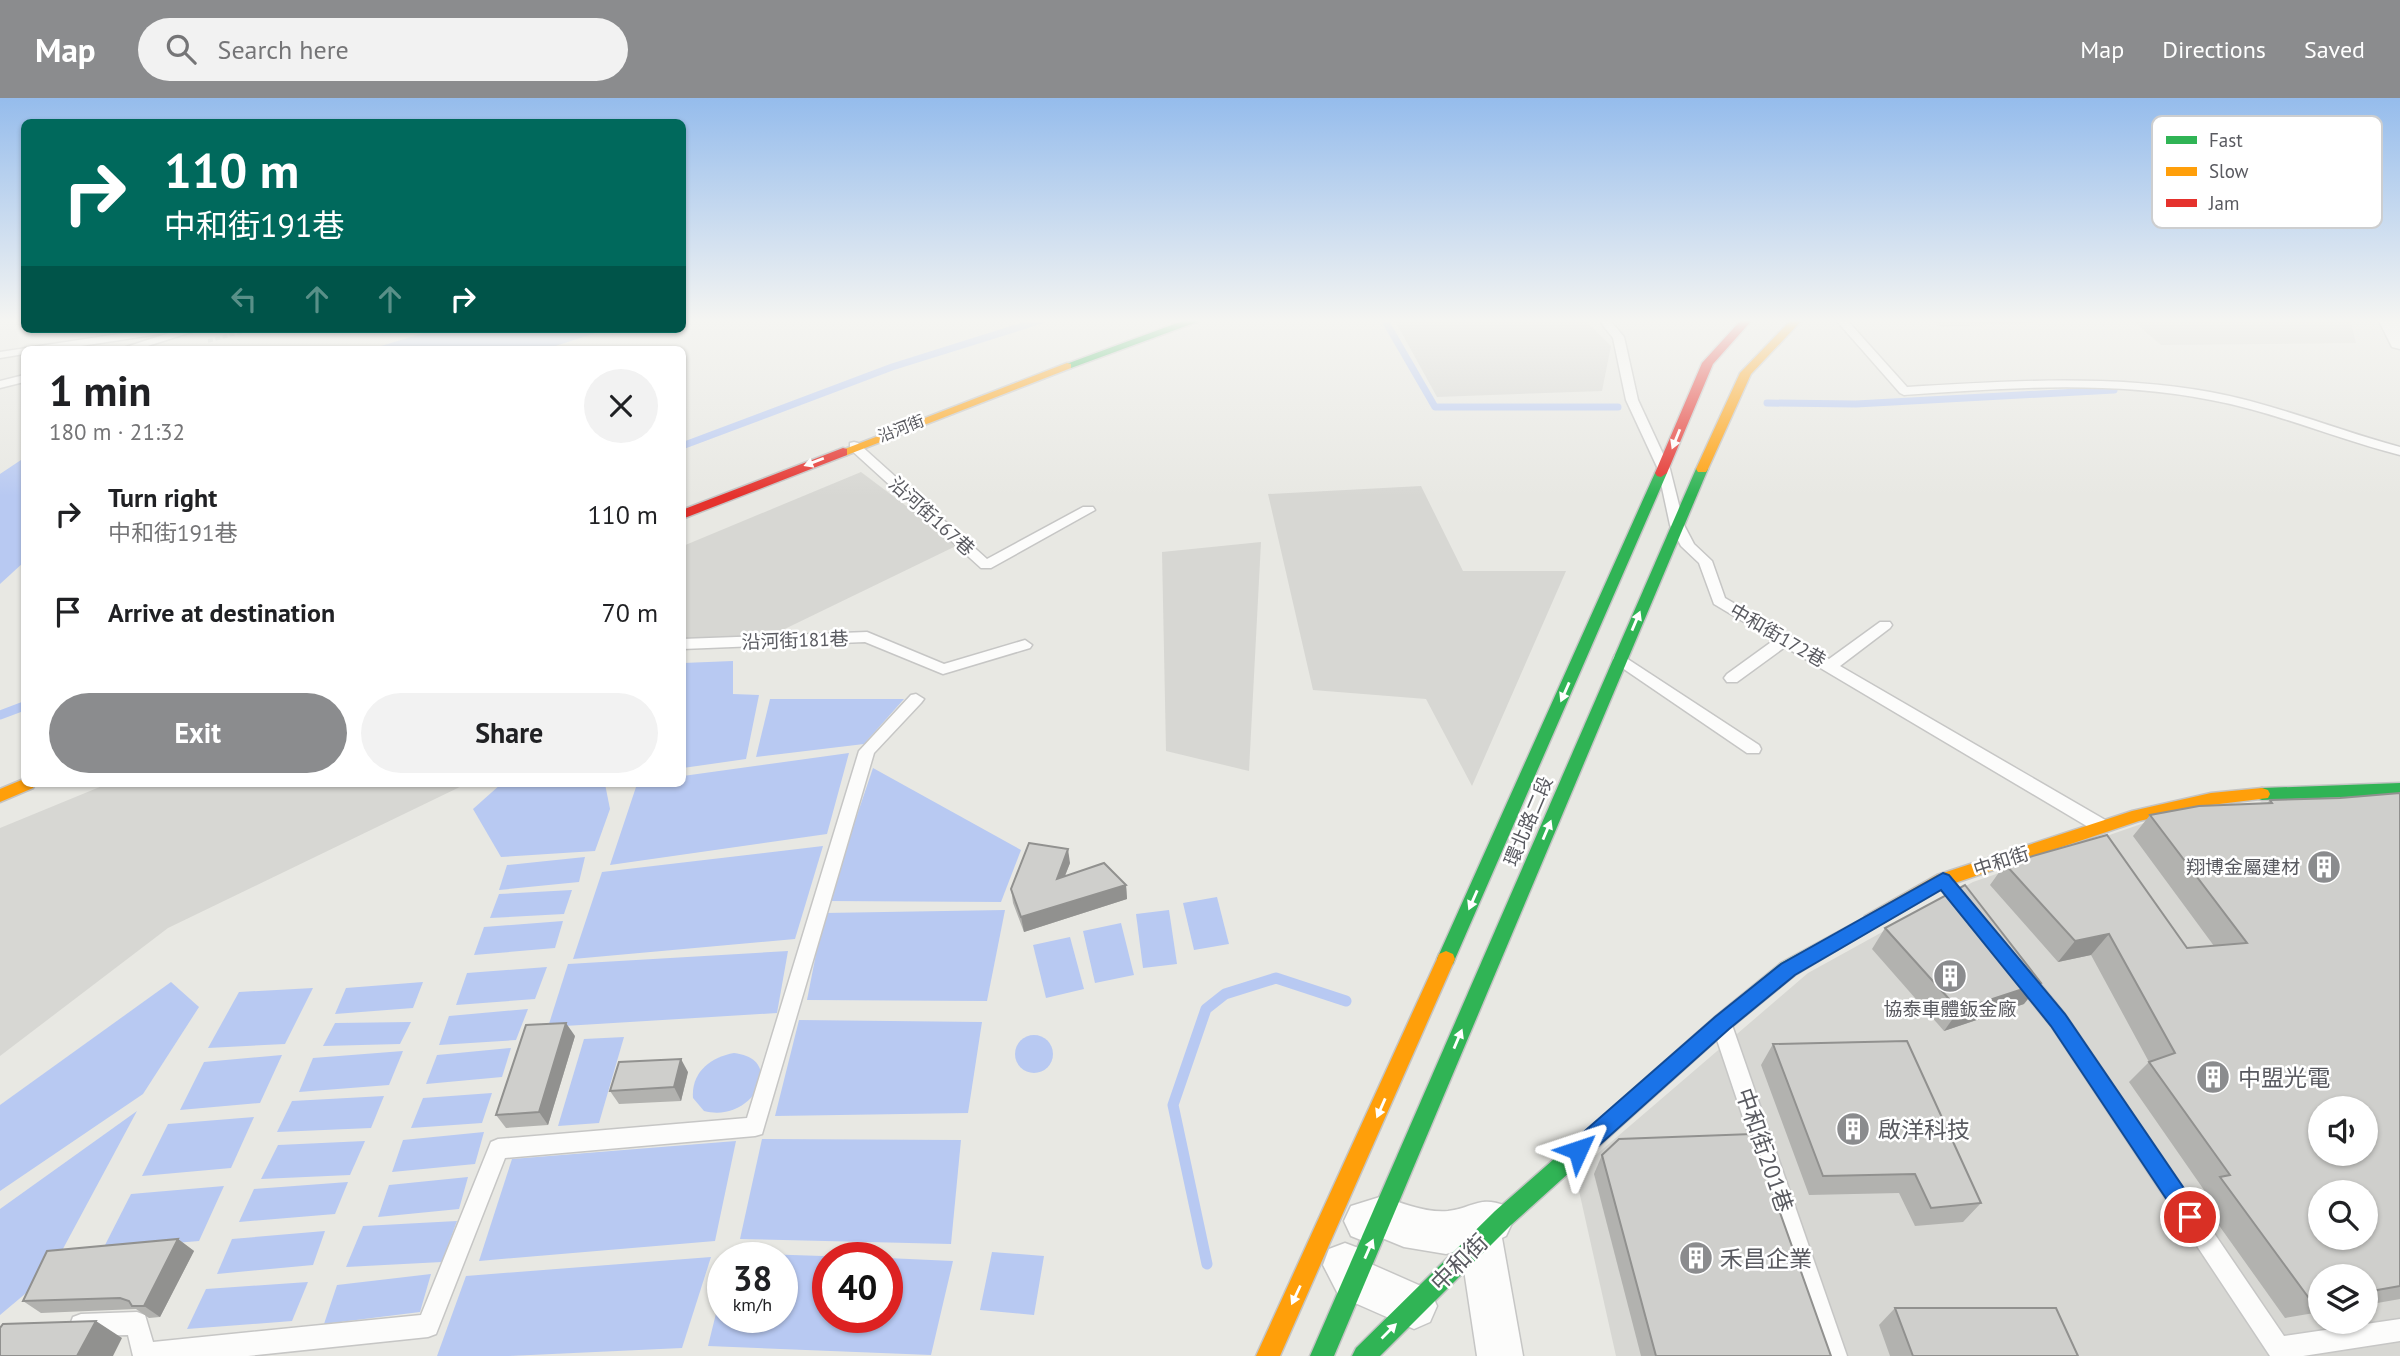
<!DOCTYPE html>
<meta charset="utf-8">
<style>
body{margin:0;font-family:"PT Sans","Noto Sans TC",sans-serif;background:#f2f2f2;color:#202124;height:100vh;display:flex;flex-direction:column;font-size:26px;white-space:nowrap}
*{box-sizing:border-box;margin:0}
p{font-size:23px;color:#757577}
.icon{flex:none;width:38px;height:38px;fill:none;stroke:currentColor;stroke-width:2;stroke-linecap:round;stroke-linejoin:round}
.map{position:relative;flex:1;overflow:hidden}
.drawer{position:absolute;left:21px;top:248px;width:665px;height:441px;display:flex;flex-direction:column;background:#fff;border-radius:10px;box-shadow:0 2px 5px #0004}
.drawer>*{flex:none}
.guide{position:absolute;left:21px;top:21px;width:665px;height:214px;border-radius:10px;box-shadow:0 2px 5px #0004;background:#00695c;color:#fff;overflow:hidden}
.tools{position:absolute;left:2308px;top:998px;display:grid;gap:14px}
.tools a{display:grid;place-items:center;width:70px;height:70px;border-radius:50%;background:#fff;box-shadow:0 2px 5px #0004;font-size:35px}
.speed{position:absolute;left:707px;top:1144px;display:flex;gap:14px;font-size:35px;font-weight:700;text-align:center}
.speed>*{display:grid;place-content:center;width:91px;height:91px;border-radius:50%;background:#fff;box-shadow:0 2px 5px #0004;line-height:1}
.speed small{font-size:18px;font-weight:400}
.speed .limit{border:10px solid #d22;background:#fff;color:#111}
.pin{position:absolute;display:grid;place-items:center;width:60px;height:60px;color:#fff;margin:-30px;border:4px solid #fff;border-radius:50%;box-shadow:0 2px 7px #0007}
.me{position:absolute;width:77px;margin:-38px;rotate:48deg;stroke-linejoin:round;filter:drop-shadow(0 0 5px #0008)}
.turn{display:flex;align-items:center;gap:24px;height:147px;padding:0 28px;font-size:32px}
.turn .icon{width:91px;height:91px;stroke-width:2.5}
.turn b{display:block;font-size:49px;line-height:60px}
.lanes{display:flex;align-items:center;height:66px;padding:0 28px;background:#0003;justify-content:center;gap:35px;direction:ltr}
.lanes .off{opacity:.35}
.round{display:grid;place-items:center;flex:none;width:74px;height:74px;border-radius:37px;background:#f2f2f2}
.head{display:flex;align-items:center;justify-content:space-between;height:119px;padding:0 28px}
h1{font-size:42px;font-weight:600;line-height:52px}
.primary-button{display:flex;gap:14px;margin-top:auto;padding:14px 28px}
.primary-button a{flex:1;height:80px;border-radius:42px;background:#8b8c8e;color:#fff;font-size:28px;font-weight:600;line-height:80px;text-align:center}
.primary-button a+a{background:#f2f2f2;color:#202124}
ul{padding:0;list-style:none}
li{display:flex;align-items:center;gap:21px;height:98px;padding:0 28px}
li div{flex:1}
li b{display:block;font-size:26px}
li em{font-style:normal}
header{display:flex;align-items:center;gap:42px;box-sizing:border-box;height:98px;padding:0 35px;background:#8b8c8e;color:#fff}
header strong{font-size:33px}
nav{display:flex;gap:38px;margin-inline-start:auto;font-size:24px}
.search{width:490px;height:63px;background:#f2f2f2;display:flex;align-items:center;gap:18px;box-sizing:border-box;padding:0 24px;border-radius:38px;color:#757577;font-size:26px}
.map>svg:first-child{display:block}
.industrial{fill:#d7d7d3;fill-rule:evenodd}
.water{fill:#b8c9f2}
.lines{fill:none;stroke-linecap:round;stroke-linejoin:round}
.stream-far2{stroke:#b8c9f2;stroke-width:7}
.stream-far1{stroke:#b8c9f2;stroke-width:9}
.stream{stroke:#b8c9f2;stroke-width:11}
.lane-casing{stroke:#c6c6c5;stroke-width:3}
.street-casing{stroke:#c6c6c5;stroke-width:3}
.fast-casing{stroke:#c4c4c4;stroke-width:3}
.slow-casing{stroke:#c4c4c4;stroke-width:3}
.jam-casing{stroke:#c4c4c4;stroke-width:3}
.path{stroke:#c6cac9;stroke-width:3.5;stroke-dasharray:5 2.5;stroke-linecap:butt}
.lane{fill:#fcfcfb;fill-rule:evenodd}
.street{fill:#fcfcfb;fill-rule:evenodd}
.fast{fill:#30b455;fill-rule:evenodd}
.slow{fill:#ff9f0a;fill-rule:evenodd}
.jam{fill:#e5322d;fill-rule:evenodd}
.wall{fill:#b2b2af}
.shaded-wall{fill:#91918f}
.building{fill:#cfcfcc;stroke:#91918f;stroke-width:2;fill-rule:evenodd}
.oneway{fill:#fff}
.route{fill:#1a73e8;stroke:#114b97;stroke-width:2}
.labels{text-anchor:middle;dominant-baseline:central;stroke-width:5;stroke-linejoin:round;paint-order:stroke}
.far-street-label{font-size:16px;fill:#595a60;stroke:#fff}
.street-label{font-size:19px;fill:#595a60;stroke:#fff}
.poi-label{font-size:19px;fill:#595a60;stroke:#fff;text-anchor:end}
.near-poi-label{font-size:23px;fill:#595a60;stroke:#fff;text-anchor:start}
.near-street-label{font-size:23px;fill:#595a60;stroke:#fff}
.key{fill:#fff;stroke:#cdcecf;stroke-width:2}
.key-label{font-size:19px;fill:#595a60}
</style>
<header>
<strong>Map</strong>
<div class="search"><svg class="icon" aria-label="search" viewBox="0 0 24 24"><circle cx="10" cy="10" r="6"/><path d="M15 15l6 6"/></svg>Search here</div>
<nav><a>Map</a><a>Directions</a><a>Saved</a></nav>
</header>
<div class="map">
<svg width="2400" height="1258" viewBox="0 0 2400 1258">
<rect width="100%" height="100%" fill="#e8e8e3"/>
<g class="industrial">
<path d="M1394 221H1584L1611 248 1602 293 1437 299Z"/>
<path d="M1933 221H2112L1940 229Z"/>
<path d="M2131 221H2350L2356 245 2161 247Z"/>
<path d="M861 374 958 447 758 544 683 551V448Z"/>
<path d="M1421 388 1463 473H1566L1472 688 1426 601 1313 592 1268 396Z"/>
<path d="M1261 444 1249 673 1166 653 1162 454Z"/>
<path d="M107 686H466L168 830 0 958V730Z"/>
<path d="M2400 704V1258H1616L1575 1075 1808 875 1973 784 2147 724ZM2320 1010H2366V1055H2320ZM2320 1094H2366V1139H2320ZM2320 1178H2366V1223H2320Z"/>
</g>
<g class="water">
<path d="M437 231H608L543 252H368Z"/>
<path d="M24 360V464L0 486V376Z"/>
<path d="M733 563V596L759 597 746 661 683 670V565Z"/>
<path d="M770 601H904L864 646 756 659Z"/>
<path d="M849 655 827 736 610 767 637 686H682L683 678Z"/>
<path d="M873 670 1021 752 1001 804 828 803Z"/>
<path d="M501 686H605L610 711 595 753 501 759 473 711Z"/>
<path d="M823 748 795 841 573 861 602 774Z"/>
<path d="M585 759 579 784 499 792 507 767Z"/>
<path d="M572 792 564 816 490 820 499 796Z"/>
<path d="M1217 799 1229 846 1194 852 1183 805Z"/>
<path d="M1005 812 987 903 807 902 824 815Z"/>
<path d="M1169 812 1177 866 1143 870 1136 816Z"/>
<path d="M563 823 555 850 474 857 484 829Z"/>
<path d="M1121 825 1134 877 1095 885 1083 833Z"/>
<path d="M1070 839 1084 891 1046 900 1033 847Z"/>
<path d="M788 853 777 915 548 929 568 866Z"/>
<path d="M547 869 535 901 456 907 467 875Z"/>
<path d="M171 884 199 909 143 996 0 1093V1007Z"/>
<path d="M423 884 413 910 335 916 346 890Z"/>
<path d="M313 890 285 946 208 950 239 894Z"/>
<path d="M528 911 516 942 439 947 449 918Z"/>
<path d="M799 922 982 924 968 1015 775 1018Z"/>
<path d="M411 924 400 946 323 948 335 925Z"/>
<circle cx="1034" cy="956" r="19"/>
<path d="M624 939 599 1025 558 1028 584 941Z"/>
<path d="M511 950 502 979 426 986 437 957Z"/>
<path d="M403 953 389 987 299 994 313 960Z"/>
<path d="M734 955C788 961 752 1026 704 1013L693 1000C691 974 711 959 734 955Z"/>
<path d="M282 957 260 1005 180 1012 204 964Z"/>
<path d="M492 995 482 1025 411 1030 423 1000Z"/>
<path d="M384 998 371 1030 277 1034 292 1003Z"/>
<path d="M137 1013 50 1175 0 1217V1111Z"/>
<path d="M254 1019 231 1070 142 1078 168 1026Z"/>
<path d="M484 1034 475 1066 392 1074 403 1042Z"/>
<path d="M762 1041 961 1042 951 1146 740 1141Z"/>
<path d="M365 1043 350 1077 261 1081 278 1047Z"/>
<path d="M736 1043 715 1143 479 1163 512 1061Z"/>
<path d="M468 1079 459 1111 378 1119 389 1087Z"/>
<path d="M348 1084 335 1116 239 1124 254 1091Z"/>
<path d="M224 1088 199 1143 103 1151 131 1096Z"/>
<path d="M457 1123 442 1164 346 1169 363 1128Z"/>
<path d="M325 1133 313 1167 217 1176 232 1141Z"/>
<path d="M992 1154 1044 1158 1034 1217 980 1212Z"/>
<path d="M730 1155 883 1160H828V1220H887V1160L953 1163 931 1257 708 1248 723 1187V1220H782V1160H729Z"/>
<path d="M711 1159 682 1250 509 1258H437L466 1178Z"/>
<path d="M431 1176 420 1214 324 1226 337 1187Z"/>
<path d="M308 1184 292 1223 187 1231 206 1191Z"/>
</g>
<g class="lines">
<g class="stream-far2">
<path d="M1384 221 1435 309H1618"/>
<path d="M1767 305 1856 306 2114 292"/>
<path d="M682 348 892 269 1045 221"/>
</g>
<path class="stream-far1" d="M0 617 24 608"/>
<path class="stream" d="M1207 1166 1173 1007 1206 911 1225 896 1276 880 1346 903"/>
<g class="lane-casing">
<g id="lane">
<path d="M1598 221H1609L1624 239 1638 302 1670 371 1684 427 1694 446 1712 463 1725 500 1829 561 1880 524H1890L1892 527 1890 530 1840 568 2107 723 2109 728 2107 733H2095L1785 549 1737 584H1727L1724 580 1727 576 1774 542 1714 506 1699 465 1681 448 1670 427 1658 371 1626 302 1613 240Z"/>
<path d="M1835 221H1846L1907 289C2008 283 2110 276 2210 294 2275 306 2337 332 2400 349V357C2336 341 2276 314 2211 302 2110 282 2006 290 1904 297L1900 295Z"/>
<path d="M151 231H178L177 233 201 231 135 252H117L172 234 55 252H24V256L0 260V254Z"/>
<path d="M24 277V284L0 290V283Z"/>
<path d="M854 344 858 345 987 461 1083 409H1093L1095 412 991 470H981L850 351V345Z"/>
<path d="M867 534 944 566 1025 542 1032 547 1030 550 943 576 865 544 682 551V541Z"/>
<path d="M1620 556 1759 647 1761 651 1759 655H1747L1615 565 1613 561 1615 557Z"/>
<path d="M916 596 924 601 921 605 874 655 762 1036 755 1038 505 1060 436 1236 428 1239 248 1258H133L128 1237 81 1238 73 1235 70 1227 73 1219 81 1216 137 1214 145 1217 153 1244 421 1217 491 1044 498 1041 747 1020 859 653 911 597Z"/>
<path d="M2022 870 2029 872 2065 916 2284 1238 2400 1221V1243L2303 1258H2270L2051 928 2015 884 2013 878 2015 872Z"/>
<path d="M1722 919 1729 921 1732 927 1847 1258H1823L1712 927 1715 921Z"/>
</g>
</g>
<g class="street-casing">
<g id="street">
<path d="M2378 221H2400V251L2392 249Z"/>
<path d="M1383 1098C1402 1106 1427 1115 1448 1113 1473 1110 1479 1097 1506 1108L1513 1123 1506 1138 1502 1140 1523 1258H1477L1461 1152 1446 1156 1404 1149 1382 1140 1366 1144 1351 1138 1344 1123 1351 1108Z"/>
<path d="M1345 1145 1361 1151 1371 1166 1430 1192 1437 1208 1430 1224 1414 1231 1339 1198 1323 1167 1329 1151Z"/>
</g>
</g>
<g class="fast-casing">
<g id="fast">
<path d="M1188 221H1205L1071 270 1061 268Z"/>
<path d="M1702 367 1708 371 1334 1258H1310L1696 371Z"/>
<path d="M1661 371 1667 375 1455 861 1453 866 1446 869 1439 866 1437 861 1655 375Z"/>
<path d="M2400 685V697L2262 702 2256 700 2254 696 2256 692 2262 690Z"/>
<path d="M1871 816 1877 818 1880 823 1877 828 1795 877 1729 931 1511 1127 1380 1258H1352L1356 1250 1495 1113 1715 919 1781 865Z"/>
</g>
</g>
<g class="slow-casing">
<g id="slow">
<path d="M1792 221H1803L1751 276 1708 371 1706 374H1698L1696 371 1740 275Z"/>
<path d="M1067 265 1071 266V270L847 357 843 358 837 354Z"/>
<path d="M24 681V686H35L33 690 0 704V691Z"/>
<path d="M2262 690 2268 692 2270 696 2268 700 2211 707 2139 723 1949 787 1877 828 1871 830 1865 828 1862 823 1865 818 1937 777 2132 713 2211 695Z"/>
<path d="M1446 853 1453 856 1455 861 1280 1258H1256L1437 861 1439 856Z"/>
</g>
</g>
<g class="jam-casing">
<g id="jam">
<path d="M1742 221H1753L1713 266 1667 375 1661 379 1657 378 1655 375 1702 265Z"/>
<path d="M843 350 847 351V357L682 421V412Z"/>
</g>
</g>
<path class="path" d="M208 243 253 231"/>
<use href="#lane" class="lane"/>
<use href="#street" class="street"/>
<use href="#fast" class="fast"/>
<use href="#slow" class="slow"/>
<use href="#jam" class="jam"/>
</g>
<g class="wall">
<path d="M2400 695V1201L2366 1207V1178H2320V1214L2285 1220 2198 1098 2204 1092 2129 984 2149 964 2091 857 2058 864 1990 787 2005 766 2187 850 2214 848 2133 738 2150 717 2267 705 2270 702 2340 700Z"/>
<path d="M1070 765 1065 778 1126 787 1127 801 1024 834 1013 805 1011 791Z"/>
<path d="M1885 830 2024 906 1944 933 1872 851Z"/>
<path d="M575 938 548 1027 506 1030 496 1017Z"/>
<path d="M1773 946 1981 1105 1963 1124 1915 1128 1899 1095 1809 1097 1761 967Z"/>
<path d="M688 974 681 1003 619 1006 610 993Z"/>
<path d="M1602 1057 1831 1258H1641L1594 1076Z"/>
<path d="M178 1141 194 1153 160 1219 149 1220 136 1211 41 1215 23 1203Z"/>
<path d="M1895 1210 2078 1258H1890L1879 1227Z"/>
</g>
<g class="shaded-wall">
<path d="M1068 751 1070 765 1058 795 1057 781Z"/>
<path d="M1126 787 1127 801 1024 834 1021 819Z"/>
<path d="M2109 836 2091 857 2058 864 2075 843Z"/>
<path d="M2041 885 2024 906 1944 933 1959 912Z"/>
<path d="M566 925 575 938 548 1027 539 1014Z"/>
<path d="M681 961 688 974 681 1003 674 989Z"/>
<path d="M178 1141 194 1153 160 1219 144 1208Z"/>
<path d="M96 1223 122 1240 113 1258H77Z"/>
</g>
<g class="building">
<path d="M2400 695V1188L2366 1194V1178H2320V1201L2311 1203 2220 1079 2230 1077 2149 964 2175 955 2109 836 2075 843 2005 766 2107 737 2187 850 2247 845 2150 717 2199 708 2272 705 2270 702 2340 700ZM2320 1010H2366V1055H2320ZM2320 1094H2366V1139H2320Z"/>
<path d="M1029 745 1068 751 1057 781 1104 765 1126 787 1021 819 1011 791Z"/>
<path d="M1965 787 2041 885 1959 912 1885 830Z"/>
<path d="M566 925 539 1014 496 1017 526 927Z"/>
<path d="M1907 943 1981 1105 1931 1110 1915 1076 1823 1078 1773 946Z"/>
<path d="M681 961 674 989 610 993 619 964Z"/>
<path d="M1752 1036 1831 1258H1656L1602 1057 1619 1041Z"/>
<path d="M178 1141 144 1208H132L129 1203 120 1200 23 1203 47 1153Z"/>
<path d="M1895 1210H2056L2078 1258H1913Z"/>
<path d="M96 1223 77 1258H0V1230L3 1226Z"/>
</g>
<defs><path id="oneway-solid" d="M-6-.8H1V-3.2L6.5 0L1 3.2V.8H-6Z" transform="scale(1.75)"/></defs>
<g class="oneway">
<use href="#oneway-solid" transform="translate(1676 341) rotate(112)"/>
<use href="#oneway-solid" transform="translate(814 364) rotate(159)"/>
<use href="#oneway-solid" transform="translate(1636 523) rotate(-67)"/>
<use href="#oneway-solid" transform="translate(1565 594) rotate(114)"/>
<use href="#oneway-solid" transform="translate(1547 732) rotate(-67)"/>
<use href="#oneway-solid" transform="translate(1473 802) rotate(114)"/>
<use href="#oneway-solid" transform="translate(1458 941) rotate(-67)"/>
<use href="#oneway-solid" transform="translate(1381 1010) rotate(114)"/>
<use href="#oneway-solid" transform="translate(1369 1151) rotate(-66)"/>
<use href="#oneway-solid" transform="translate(1296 1197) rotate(115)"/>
<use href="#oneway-solid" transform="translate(1389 1233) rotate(-45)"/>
</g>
<linearGradient id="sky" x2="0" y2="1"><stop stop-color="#95bcec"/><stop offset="0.56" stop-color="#f5f5f2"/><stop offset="1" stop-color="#f5f5f2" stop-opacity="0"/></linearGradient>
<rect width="2400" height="398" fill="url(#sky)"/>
<path class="route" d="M1943 775 1949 777 2065 916 2198 1111 2201 1119 2198 1126 2190 1129 2183 1126 2051 928 1941 792 1795 877 1729 931 1586 1059 1578 1062 1571 1059 1568 1052 1571 1045 1715 919 1781 866Z"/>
<defs>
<g id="building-disc" transform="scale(1.75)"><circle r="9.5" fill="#8b8c8e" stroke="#fff"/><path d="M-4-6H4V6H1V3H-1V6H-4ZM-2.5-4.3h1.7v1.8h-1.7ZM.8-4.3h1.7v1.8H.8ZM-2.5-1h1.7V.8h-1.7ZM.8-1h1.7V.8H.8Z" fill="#fff"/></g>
</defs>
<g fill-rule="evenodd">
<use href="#building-disc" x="2324" y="769"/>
<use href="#building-disc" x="1950" y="878"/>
<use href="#building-disc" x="2213" y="979"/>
<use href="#building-disc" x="1853" y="1031"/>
<use href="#building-disc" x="1696" y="1160"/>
</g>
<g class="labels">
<g class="far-street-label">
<text transform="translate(901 330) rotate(-21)">沿河街</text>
</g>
<g class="street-label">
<text transform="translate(932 418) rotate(42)">沿河街167巷</text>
<text transform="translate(1778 537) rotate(30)">中和街172巷</text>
<text transform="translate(795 542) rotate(-2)">沿河街181巷</text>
<text transform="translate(1528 723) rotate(-67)">環北路二段</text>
<text transform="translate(2001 763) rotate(-18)">中和街</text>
</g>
<g class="poi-label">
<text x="2300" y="769">翔博金屬建材</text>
<text x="1950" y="911" text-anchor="middle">協泰車體鈑金廠</text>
</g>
<g class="near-poi-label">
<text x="2238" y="979">中盟光電</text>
<text x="1878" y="1031">啟洋科技</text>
<text x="1720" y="1160">禾昌企業</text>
</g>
<g class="near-street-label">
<text transform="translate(1765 1052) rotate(71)">中和街201巷</text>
<text transform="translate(1459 1164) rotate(-45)">中和街</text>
</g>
</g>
<rect x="2152" y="18" width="230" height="112" rx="10" class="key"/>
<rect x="2166" y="38" width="31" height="8" fill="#30b455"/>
<rect x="2166" y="69" width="31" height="9" fill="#ff9f0a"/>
<rect x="2166" y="101" width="31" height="8" fill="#e5322d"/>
<g class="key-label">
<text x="2209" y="49">Fast</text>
<text x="2209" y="80">Slow</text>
<text x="2209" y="112">Jam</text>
</g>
</svg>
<div class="tools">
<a><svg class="icon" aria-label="sound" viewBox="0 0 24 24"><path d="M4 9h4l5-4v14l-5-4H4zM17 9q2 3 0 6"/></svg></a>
<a><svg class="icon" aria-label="search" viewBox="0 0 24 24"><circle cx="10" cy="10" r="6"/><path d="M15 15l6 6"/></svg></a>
<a><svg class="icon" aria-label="layers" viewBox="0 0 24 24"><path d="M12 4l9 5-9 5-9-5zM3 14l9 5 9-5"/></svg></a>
</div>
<div class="speed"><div>38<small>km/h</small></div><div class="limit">40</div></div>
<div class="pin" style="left:2190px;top:1119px;background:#d93025"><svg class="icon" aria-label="arrive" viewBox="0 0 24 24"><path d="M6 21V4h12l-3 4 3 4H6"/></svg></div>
<svg class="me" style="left:1578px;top:1052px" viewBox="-20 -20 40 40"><path d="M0-17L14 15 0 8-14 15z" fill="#1a73e8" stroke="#fff" stroke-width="4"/></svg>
<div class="guide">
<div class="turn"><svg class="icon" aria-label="right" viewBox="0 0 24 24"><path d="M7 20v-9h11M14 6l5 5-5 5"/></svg><div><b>110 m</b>中和街191巷</div></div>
<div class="lanes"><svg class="icon off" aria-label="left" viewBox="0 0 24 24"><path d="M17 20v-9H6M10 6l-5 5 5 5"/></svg><svg class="icon off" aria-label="ahead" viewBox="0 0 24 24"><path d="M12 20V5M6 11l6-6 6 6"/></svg><svg class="icon off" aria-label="ahead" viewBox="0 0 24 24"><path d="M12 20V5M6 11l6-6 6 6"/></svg><svg class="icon" aria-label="right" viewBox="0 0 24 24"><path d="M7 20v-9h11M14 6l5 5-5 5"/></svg></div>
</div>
<section class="drawer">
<div class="head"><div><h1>1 min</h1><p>180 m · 21:32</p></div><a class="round"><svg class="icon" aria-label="close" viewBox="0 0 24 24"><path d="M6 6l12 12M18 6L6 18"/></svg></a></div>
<ul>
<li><svg class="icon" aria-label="right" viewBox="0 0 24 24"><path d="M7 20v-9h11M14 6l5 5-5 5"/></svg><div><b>Turn right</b><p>中和街191巷</p></div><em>110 m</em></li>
<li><svg class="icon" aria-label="arrive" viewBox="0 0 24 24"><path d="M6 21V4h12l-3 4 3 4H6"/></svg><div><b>Arrive at destination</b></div><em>70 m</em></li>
</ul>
<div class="primary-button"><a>Exit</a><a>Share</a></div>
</section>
</div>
